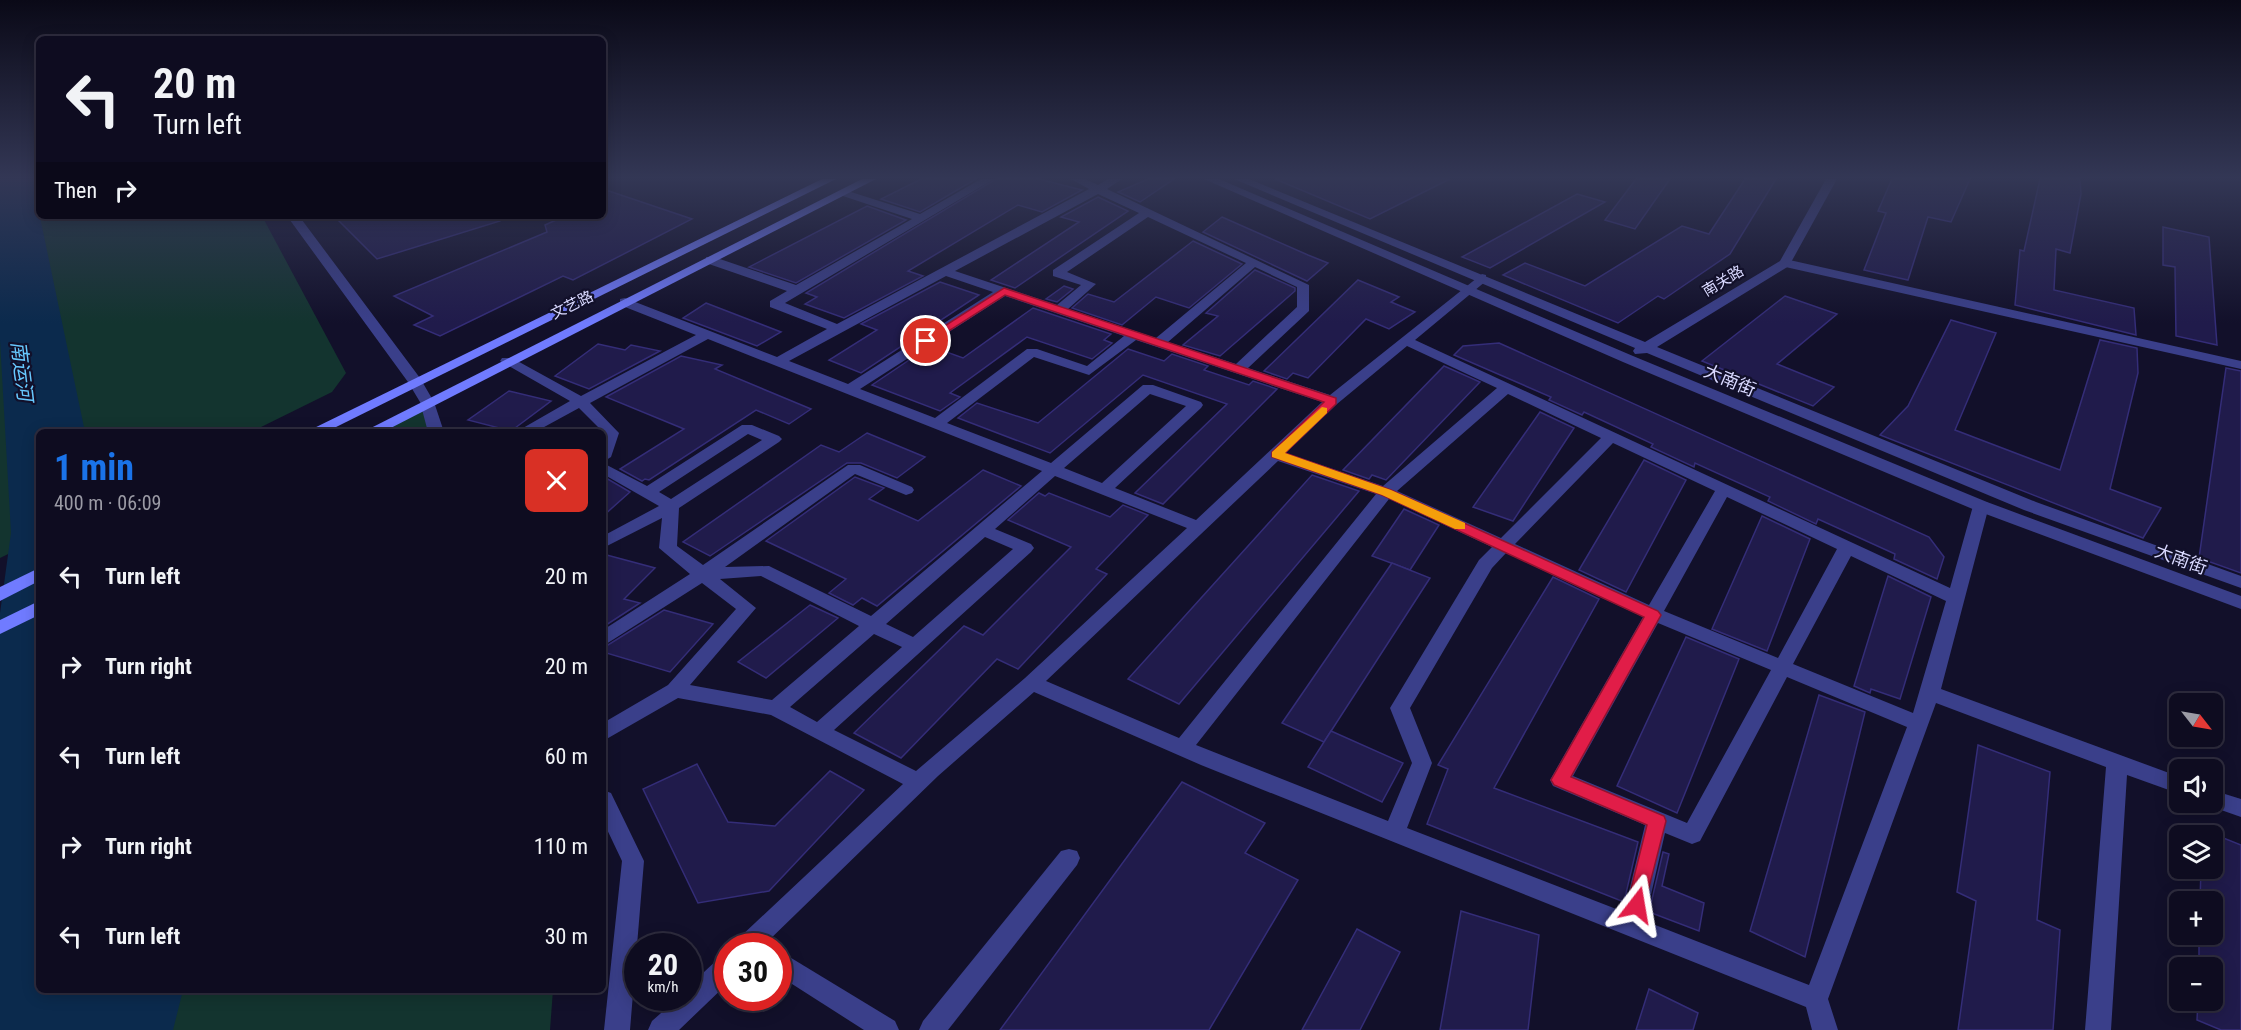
<!DOCTYPE html>
<meta charset="utf-8">
<style>
body{margin:0;font-family:"Roboto Condensed","Noto Sans SC",sans-serif;background:#1c1a2d;color:#f1f3f6;height:100vh;display:flex;flex-direction:column;font-size:22px;white-space:nowrap}
*{box-sizing:border-box;margin:0}
p{font-size:20px;color:#9b9ba5}
.icon{flex:none;width:33px;height:33px;fill:none;stroke:currentColor;stroke-width:2;stroke-linecap:round;stroke-linejoin:round}
.map{position:relative;flex:1;overflow:hidden}
.details{position:absolute;left:36px;top:429px;width:570px;height:564px;display:flex;flex-direction:column;background:#0e0c20;border-radius:9px;box-shadow:0 3px 15px #0003,0 0 0 2px #2e2c3e}
.details>*{flex:none}
.top-card{position:absolute;left:36px;top:36px;width:570px;height:183px;border-radius:9px;box-shadow:0 3px 15px #0003,0 0 0 2px #2e2c3e;background:#0e0c20;color:#f1f3f6;overflow:hidden}
.needle{width:39px;rotate:121deg}
.buttons{position:absolute;left:2169px;top:693px;display:grid;gap:12px}
.buttons a{display:grid;place-items:center;width:54px;height:54px;border-radius:9px;background:#0e0c20;box-shadow:0 3px 15px #0003,0 0 0 2px #2e2c3e;font-size:30px}
.speed{position:absolute;left:624px;top:933px;display:flex;gap:12px;font-size:30px;font-weight:700;text-align:center}
.speed>*{display:grid;place-content:center;width:78px;height:78px;border-radius:50%;background:#0e0c20;box-shadow:0 3px 15px #0003,0 0 0 2px #2e2c3e;line-height:1}
.speed small{font-size:15px;font-weight:400}
.speed .limit{border:9px solid #d22;background:#fff;color:#111}
.pin{position:absolute;display:grid;place-items:center;width:51px;height:51px;color:#fff;margin:-26px;border:3px solid #fff;border-radius:50%;box-shadow:0 2px 6px #0007}
.me{position:absolute;width:66px;margin:-33px;rotate:14deg;stroke-linejoin:round;filter:drop-shadow(0 0 4px #0008)}
.turn{display:flex;align-items:center;gap:21px;height:126px;padding:0 18px;font-size:27px}
.turn .icon{width:78px;height:78px;stroke-width:2.5}
.turn b{display:block;font-size:42px;line-height:51px}
.then{display:flex;align-items:center;height:57px;padding:0 18px;background:#0003;gap:12px;font-size:22px}
.round{display:grid;place-items:center;flex:none;width:63px;height:63px;border-radius:9px;background:#1c1a2d}
.summary{display:flex;align-items:center;justify-content:space-between;height:102px;padding:0 18px}
h1{font-size:36px;font-weight:700;line-height:45px;color:#1a73e8}
ul{padding:0;list-style:none}
li{display:flex;align-items:center;gap:18px;height:90px;padding:0 18px}
li div{flex:1}
li b{display:block;font-size:22px}
li em{font-style:normal}
.map>svg:first-child{display:block}
.green{fill:#13342f}
.water{fill:#0b2a4d}
.building{fill:#201b4b;stroke:#342d78;stroke-width:1.5}
.lines{fill:none;stroke-linecap:round;stroke-linejoin:round}
.minor{fill:#3a3f8a;fill-rule:evenodd}
.tertiary{fill:#3a3f8a;fill-rule:evenodd}
.secondary{fill:#707bff;fill-rule:evenodd}
.route{fill:#e11d48;stroke:#92132f;stroke-width:1.5}
.slow{fill:#f59e0b}
.labels{text-anchor:middle;dominant-baseline:central;stroke-width:4.5;stroke-linejoin:round;paint-order:stroke}
.far-street-label{font-size:15px;fill:#d9d9ff;stroke:#12102a}
.street-label{font-size:18px;fill:#d9d9ff;stroke:#12102a}
.water-label{font-size:20px;font-style:italic;fill:#67c9ff;stroke:#12102a}
</style>
<div class="map">
<svg width="2241" height="1030" viewBox="0 0 2241 1030">
<rect width="100%" height="100%" fill="#12102a"/>
<g class="green">
<path d="M0 179H39V216H262L346 373 332 392 251 432H39V539L0 558Z"/>
<path d="M427 402 436 432H373Z"/>
<path d="M0 639 39 990H553L550 1030H0Z"/>
</g>
<path class="water" d="M0 179H32L85 432H39V990H183L173 1030H0V613L11 533 0 340Z"/>
<g class="building">
<path d="M921 179H976L920 212 881 199Z"/>
<path d="M996 179H1039L1082 190 1042 212 1018 205 908 271 923 276 844 318 805 304 817 297 806 293Z"/>
<path d="M1148 179H1174L1140 202 1118 192Z"/>
<path d="M1275 179H1450L1370 219Z"/>
<path d="M1636 179H1670L1635 229 1605 220Z"/>
<path d="M1745 179H1776L1730 254 1664 299 1658 296 1618 323 1503 275 1525 263 1585 286 1682 226 1709 234Z"/>
<path d="M1892 179H1970L1951 222 1928 217 1908 280 1864 270 1886 213 1878 211Z"/>
<path d="M2040 179H2080L2081 194 2070 253 2056 249 2054 290 2134 308 2136 335 2015 305 2020 250 2024 251Z"/>
<path d="M603 189 692 219 573 280 563 276 440 336 414 325 433 316 394 296 547 232 545 225 565 216H603Z"/>
<path d="M1577 194 1605 202 1490 268 1462 257Z"/>
<path d="M1098 197 1128 211 1015 288 991 280 1079 222 1061 217Z"/>
<path d="M867 206 906 220 796 283 749 267Z"/>
<path d="M334 216H500V221L377 259Z"/>
<path d="M1222 217 1308 255 1328 263 1307 281 1203 232Z"/>
<path d="M2163 227 2209 237 2217 345 2176 336 2175 267 2163 265Z"/>
<path d="M1193 241 1242 264 1189 308 1156 297 1122 325 1072 308 1088 294 1114 302Z"/>
<path d="M1255 270 1295 288V291L1220 356 1183 345 1218 316 1206 313Z"/>
<path d="M1358 280 1399 297 1391 302 1415 312 1389 329 1366 319 1308 378 1293 373 1287 379 1264 371Z"/>
<path d="M940 282 979 295 861 373 829 360 877 330 861 324Z"/>
<path d="M1064 286 1073 289 1057 302 1046 299Z"/>
<path d="M1785 296 1837 314 1777 364 1834 387 1813 406 1702 361Z"/>
<path d="M706 303 781 332 757 346 683 318Z"/>
<path d="M1033 308 1111 334 1104 340 1112 343 1092 359 1027 337 950 393 960 397 940 411 872 385 930 346 963 358Z"/>
<path d="M1951 320 1996 333 1955 430 2060 470 2100 340 2137 348 2138 373 2110 489 2161 508 2143 538 1880 435 1908 406Z"/>
<path d="M1499 343 1929 537 1944 557 1937 579 1894 559 1895 554 1818 519 1816 524 1768 501 1770 497 1695 463 1694 467 1651 447 1653 444 1584 412 1582 415 1549 400 1551 397 1454 355 1463 346Z"/>
<path d="M598 344 625 350 631 345 660 351 589 389 555 376Z"/>
<path d="M1128 349 1164 361 1172 354 1208 366 1204 370 1249 385 1253 381 1277 389 1163 504 1135 493 1227 404 1143 375 1050 453 958 418 977 403 1038 423Z"/>
<path d="M681 356 722 365 715 369 811 409 789 424 756 410 649 480 645 479 642 481 620 469 684 429 606 397Z"/>
<path d="M1444 366 1480 382 1386 480 1372 475 1369 479 1343 470Z"/>
<path d="M2226 368 2241 371V573L2199 558Z"/>
<path d="M509 391 551 401 511 431 468 420Z"/>
<path d="M1540 412 1574 428 1513 521 1473 507Z"/>
<path d="M867 433 925 457 897 478 861 463H847L710 556 683 542 821 445 839 452Z"/>
<path d="M1644 460 1686 480 1626 592 1579 570Z"/>
<path d="M983 470 1021 486 877 606 862 598 853 605 829 593 846 579 766 541 855 477 884 488 869 499 918 521Z"/>
<path d="M1312 475 1359 491 1179 704 1128 679Z"/>
<path d="M606 478 630 492 603 516V480Z"/>
<path d="M1039 493 1045 496 1049 493 1110 517 1123 505 1148 515 1096 569 1107 574 1018 669 997 659 901 758 854 733 964 626 983 635 1071 547 1008 520Z"/>
<path d="M1404 509 1439 525 1410 570 1372 556Z"/>
<path d="M1762 516 1810 539 1767 651 1712 629Z"/>
<path d="M603 554 655 568 624 599 640 603 603 627Z"/>
<path d="M1392 563 1430 578 1324 742 1282 723Z"/>
<path d="M1888 576 1931 597 1900 699 1871 689 1870 693 1854 686Z"/>
<path d="M1553 577 1599 599 1494 788 1638 842 1624 902 1427 824 1448 769 1438 765Z"/>
<path d="M810 605 838 618 766 678 738 662Z"/>
<path d="M664 610 713 624 670 672 603 652V648Z"/>
<path d="M1686 637 1739 659 1677 813 1617 786Z"/>
<path d="M1819 695 1865 712 1805 957 1750 931Z"/>
<path d="M1331 731 1403 763 1382 802 1308 767Z"/>
<path d="M1978 745 2050 772 2037 920 2060 930 2053 1030H1958L1976 901 1957 892Z"/>
<path d="M697 764 728 822 775 826 830 771 864 790 769 891 698 903 643 789Z"/>
<path d="M1182 782 1265 823 1245 853 1298 880 1209 1030H1000Z"/>
<path d="M2201 829 2241 845V1030H2221L2197 1020 2198 1000H2212V968H2199V934H2212V902H2200L2201 868H2212V836H2201Z"/>
<path d="M1663 852 1669 854 1662 886 1704 903 1699 931 1649 912Z"/>
<path d="M1461 911 1539 935 1528 1030H1440Z"/>
<path d="M1357 929 1400 952 1360 1030H1302Z"/>
<path d="M1649 989 1698 1013 1693 1030H1636Z"/>
</g>
<g class="lines">
<g class="minor">
<path d="M981 179H994L785 303 837 324 1089 189 1071 179H1085L1098 185 1108 179H1122L1107 189 1309 285V311L1248 368 1330 395 1482 274 1486 275V281L1415 340 1950 588 1973 506 1975 502H1987L1989 506 1941 689 2180 777V794L2127 775 2111 1030H2085L2106 767 1936 703 1828 999 1838 1030H1812L1806 1007 1201 765 1034 692 938 776 763 946H735L739 938 903 784 771 715 678 698 603 741V723L668 685 736 609 702 583 603 646V630L690 574 659 548 662 518 603 548V536L659 506 603 474V463L647 486 742 425H752L779 436 782 439 779 442 679 508 677 546 703 565 848 465H860L912 487 914 490 912 493 906 495 855 474 725 567 769 566 871 616 1042 471 708 339 590 403 619 433 611 457 603 462V432L579 408 535 432H516L570 401 500 361 502 358H512L581 396 696 335 620 305V299L625 298 777 357 827 329 770 307V301L787 291 706 263V257H714L796 285 912 219 840 195V191H848L920 214ZM1098 194 1139 213 1053 270V276L1081 285 1057 305 955 271ZM1148 217 1246 263 1156 338 1068 309 1096 284 1067 272ZM1255 267 1297 287V307L1236 364 1168 342ZM946 276 993 292 848 384 789 361ZM1005 296 1124 336 1087 366 1037 349H1027L935 418 860 389ZM1136 340 1322 402 1196 520 1115 488 1201 408 1203 405 1201 402 1153 385H1143L1051 463 947 423 1034 357 1089 375ZM1407 346 1497 388 1383 486 1286 453 1337 404ZM1150 394 1186 406 1102 483 1064 468ZM1508 394 1601 438 1501 538 1397 491ZM748 434 762 440 671 499 659 492ZM1613 443 1715 491 1649 605 1515 544ZM1278 461 1376 494 1179 738 1046 681ZM1055 476 1187 528 1025 678 916 771 834 730 1031 552 1034 548 1031 544 995 529ZM1727 497 1837 549 1778 658 1664 611ZM1389 499 1492 547 1479 560 1390 708 1412 763 1388 821 1196 745ZM985 537 1013 549 913 637 886 624ZM1506 553 1643 617 1550 780 1553 786 1645 825 1624 912 1407 828 1432 763 1410 708 1492 568ZM1851 556 1946 601 1913 713 1793 664ZM761 576 859 626 772 700 690 685 756 608 720 579ZM1658 623 1771 670 1687 823 1573 776ZM874 634 902 647 817 722 790 707ZM1787 677 1907 727 1809 985 1645 921 1665 833 1692 844 1700 841Z"/>
<path d="M1785 259 2241 361V369L1781 266V260Z"/>
<path d="M2212 790 2241 799V817L2204 804 2212 802Z"/>
<path d="M1069 849 1077 851 1080 858 1077 865 948 1030H919L923 1021 1061 851Z"/>
<path d="M778 950 895 1021 899 1030H864L778 975Z"/>
<path d="M728 955V983L679 1030H648L652 1021 678 998H688V987L719 958Z"/>
</g>
<g class="tertiary">
<path d="M1204 179H1219L1633 356 1987 502 2241 596V609L1975 510 1623 362Z"/>
<path d="M1234 179H1249L1645 342 1780 261 1826 179H1837L1789 266 1657 347 2036 502 2241 576V588L2024 510 1647 353 1635 354 1633 351 1635 348Z"/>
<path d="M287 216H299L420 378 434 402 444 432H428L420 402 408 382Z"/>
<path d="M603 790 611 793 644 861 630 1030H604L622 861 603 821Z"/>
</g>
<g class="secondary">
<path d="M822 179H836L326 432H306Z"/>
<path d="M862 179H876L383 432H363Z"/>
<path d="M39 568V581L0 601V587Z"/>
<path d="M39 601V615L0 634V620Z"/>
</g>
</g>
<linearGradient id="sky" x2="0" y2="1"><stop stop-color="#0a0917"/><stop offset="0.55" stop-color="#333755"/><stop offset="1" stop-color="#333755" stop-opacity="0"/></linearGradient>
<rect width="2241" height="323" fill="url(#sky)"/>
<path class="route" d="M1004 288 1336 398V404L1285 453 1391 490 1658 611 1661 615 1571 777 1664 816 1666 821 1643 911 1637 914 1630 911 1627 905 1647 825 1554 785 1551 780 1644 617 1382 495 1272 457V452L1324 402 1005 295 930 343 921 341Z"/>
<path class="slow" d="M1322 407 1327 408V413L1285 453 1391 490 1465 523V529H1455L1382 495 1272 457V452Z"/>
<g class="labels">
<g class="far-street-label">
<text transform="translate(1723 281) rotate(-31)">南关路</text>
<text transform="translate(572 305) rotate(-26)">文艺路</text>
</g>
<g class="street-label">
<text transform="translate(1730 380) rotate(23)">大南街</text>
<text transform="translate(2181 559) rotate(20)">大南街</text>
</g>
<g class="water-label">
<text transform="translate(22 371) rotate(83)">南运河</text>
</g>
</g>
</svg>
<div class="buttons">
<a><svg class="needle" viewBox="-14 -14 28 28"><path d="M0-13l5 13h-10z" fill="#e53935"/><path d="M0 13l5-13h-10z" fill="#9b9ba5"/></svg></a>
<a><svg class="icon" aria-label="sound" viewBox="0 0 24 24"><path d="M4 9h4l5-4v14l-5-4H4zM17 9q2 3 0 6"/></svg></a>
<a><svg class="icon" aria-label="layers" viewBox="0 0 24 24"><path d="M12 4l9 5-9 5-9-5zM3 14l9 5 9-5"/></svg></a>
<a>+</a>
<a>−</a>
</div>
<div class="speed"><div>20<small>km/h</small></div><div class="limit">30</div></div>
<div class="pin" style="left:926px;top:341px;background:#d93025"><svg class="icon" aria-label="arrive" viewBox="0 0 24 24"><path d="M6 21V4h12l-3 4 3 4H6"/></svg></div>
<svg class="me" style="left:1637px;top:905px" viewBox="-20 -20 40 40"><path d="M0-17L14 15 0 8-14 15z" fill="#e11d48" stroke="#fff" stroke-width="4"/></svg>
<div class="top-card">
<div class="turn"><svg class="icon" aria-label="left" viewBox="0 0 24 24"><path d="M17 20v-9H6M10 6l-5 5 5 5"/></svg><div><b>20 m</b>Turn left</div></div>
<div class="then">Then<svg class="icon" aria-label="right" viewBox="0 0 24 24"><path d="M7 20v-9h11M14 6l5 5-5 5"/></svg></div>
</div>
<section class="details">
<div class="summary"><div><h1>1 min</h1><p>400 m · 06:09</p></div><a class="round" style="background:#d93025;color:#fff"><svg class="icon" aria-label="close" viewBox="0 0 24 24"><path d="M6 6l12 12M18 6L6 18"/></svg></a></div>
<ul>
<li><svg class="icon" aria-label="left" viewBox="0 0 24 24"><path d="M17 20v-9H6M10 6l-5 5 5 5"/></svg><div><b>Turn left</b></div><em>20 m</em></li>
<li><svg class="icon" aria-label="right" viewBox="0 0 24 24"><path d="M7 20v-9h11M14 6l5 5-5 5"/></svg><div><b>Turn right</b></div><em>20 m</em></li>
<li><svg class="icon" aria-label="left" viewBox="0 0 24 24"><path d="M17 20v-9H6M10 6l-5 5 5 5"/></svg><div><b>Turn left</b></div><em>60 m</em></li>
<li><svg class="icon" aria-label="right" viewBox="0 0 24 24"><path d="M7 20v-9h11M14 6l5 5-5 5"/></svg><div><b>Turn right</b></div><em>110 m</em></li>
<li><svg class="icon" aria-label="left" viewBox="0 0 24 24"><path d="M17 20v-9H6M10 6l-5 5 5 5"/></svg><div><b>Turn left</b></div><em>30 m</em></li>
</ul>
</section>
</div>
